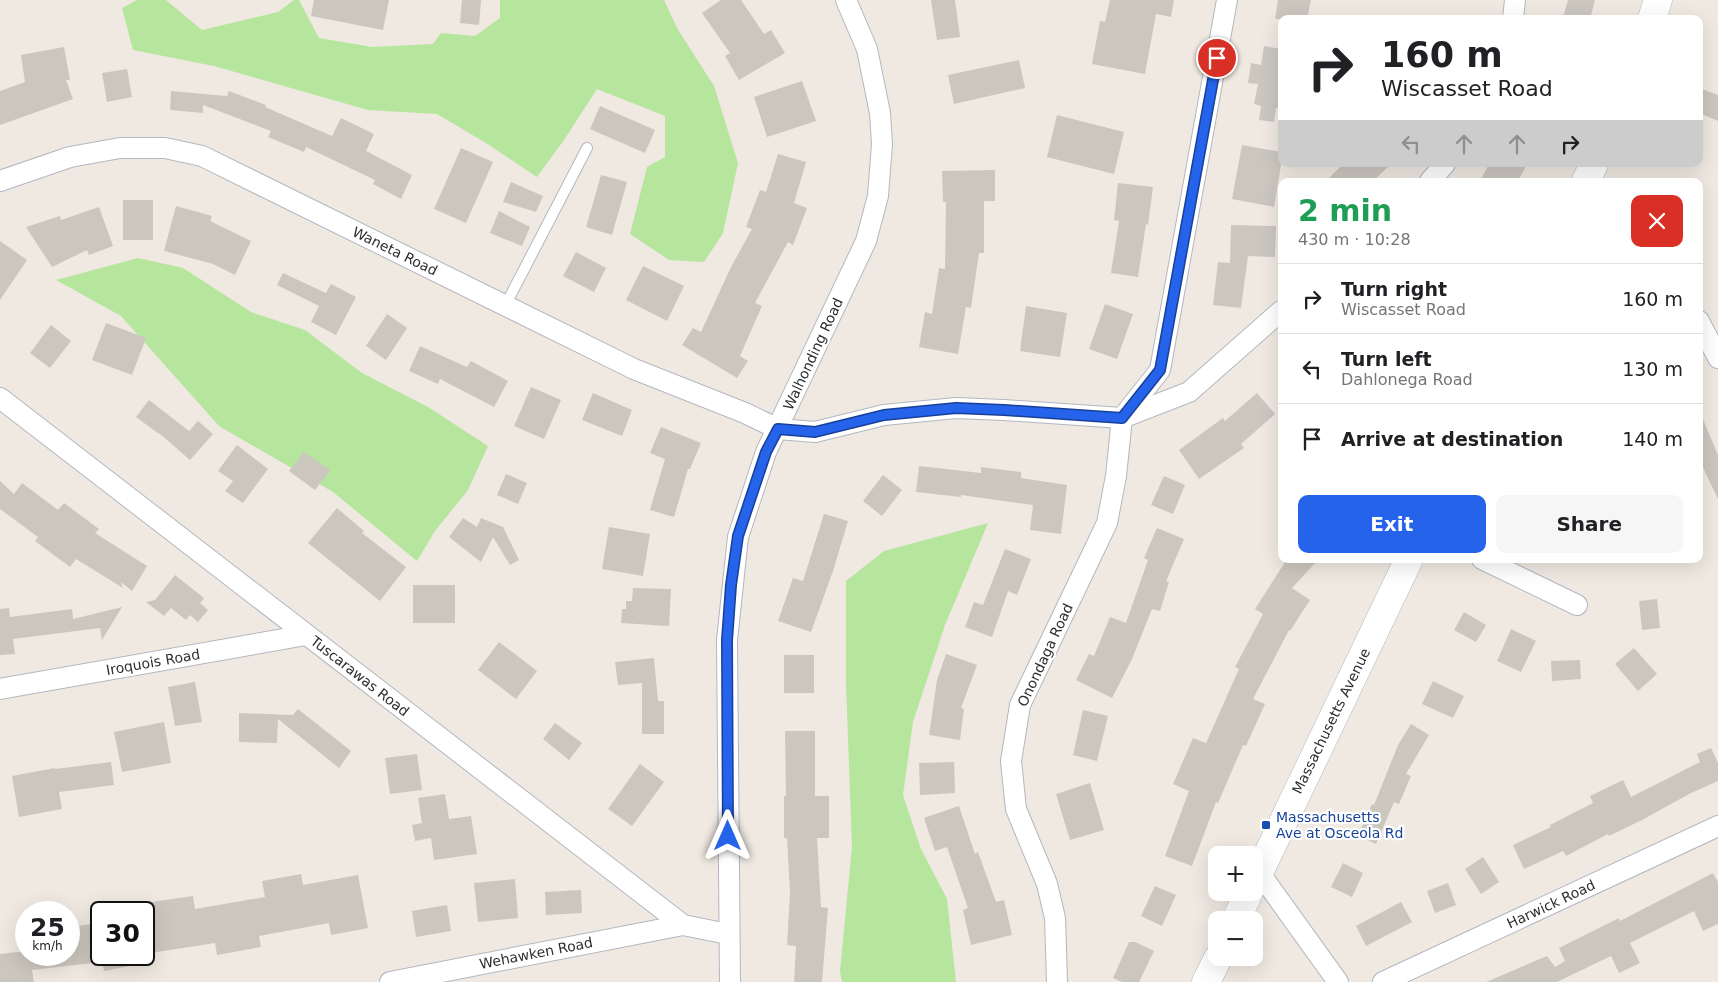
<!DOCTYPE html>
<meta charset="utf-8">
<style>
body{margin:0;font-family:"DejaVu Sans",sans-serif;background:#f6f6f6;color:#202124;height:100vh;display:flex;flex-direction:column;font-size:19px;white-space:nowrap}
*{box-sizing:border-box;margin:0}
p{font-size:16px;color:#757577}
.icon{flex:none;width:28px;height:28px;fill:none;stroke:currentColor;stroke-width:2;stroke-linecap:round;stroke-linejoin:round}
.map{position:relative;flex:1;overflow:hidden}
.drawer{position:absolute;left:1278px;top:178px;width:425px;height:385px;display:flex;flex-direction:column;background:#fff;border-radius:10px;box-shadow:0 5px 20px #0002}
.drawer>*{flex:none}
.top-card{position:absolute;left:1278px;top:15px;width:425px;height:152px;border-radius:10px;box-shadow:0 5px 20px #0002;background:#fff;color:#202124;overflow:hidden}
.controls{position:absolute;left:1208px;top:846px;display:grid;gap:10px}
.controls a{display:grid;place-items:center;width:55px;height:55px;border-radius:10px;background:#fff;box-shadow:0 5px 20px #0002;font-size:25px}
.speed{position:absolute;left:15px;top:901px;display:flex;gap:10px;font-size:25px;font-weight:700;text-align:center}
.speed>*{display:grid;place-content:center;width:65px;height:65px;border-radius:50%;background:#fff;box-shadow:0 5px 20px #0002;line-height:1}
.speed small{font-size:12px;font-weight:400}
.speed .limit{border:2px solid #111;border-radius:8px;background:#fff;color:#111}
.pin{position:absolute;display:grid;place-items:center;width:42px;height:42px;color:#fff;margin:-21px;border:2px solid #fff;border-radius:50%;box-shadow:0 1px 5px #0007}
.me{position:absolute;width:55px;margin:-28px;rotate:0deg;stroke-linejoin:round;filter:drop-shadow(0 0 4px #0008)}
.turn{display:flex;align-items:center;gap:18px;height:105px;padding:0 20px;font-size:22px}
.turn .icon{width:65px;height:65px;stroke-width:2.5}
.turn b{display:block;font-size:35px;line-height:42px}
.lanes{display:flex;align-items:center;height:48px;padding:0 20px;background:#0003;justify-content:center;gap:25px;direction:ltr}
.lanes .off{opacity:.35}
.round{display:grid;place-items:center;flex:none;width:52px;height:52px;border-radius:10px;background:#f6f6f6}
.overview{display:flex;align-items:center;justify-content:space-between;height:85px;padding:0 20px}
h1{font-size:30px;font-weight:800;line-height:38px;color:#1e9e55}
.action{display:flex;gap:10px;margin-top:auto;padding:10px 20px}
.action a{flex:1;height:58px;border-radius:10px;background:#2563eb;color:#fff;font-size:20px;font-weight:800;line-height:58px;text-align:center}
.action a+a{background:#f6f6f6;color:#202124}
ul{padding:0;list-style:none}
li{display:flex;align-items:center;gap:15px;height:70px;padding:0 20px;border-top:1px solid #e0e0e0}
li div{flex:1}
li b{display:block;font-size:19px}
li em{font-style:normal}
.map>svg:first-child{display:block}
.green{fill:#b6e59e}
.building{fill:#cbc7bf}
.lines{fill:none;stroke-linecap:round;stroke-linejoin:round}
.service-casing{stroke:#b4b7c1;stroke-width:12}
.minor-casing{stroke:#b4b7c1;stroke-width:22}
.secondary-casing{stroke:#b4b7c1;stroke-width:29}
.service{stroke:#fff;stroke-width:10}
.minor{stroke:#fff;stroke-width:20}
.secondary{stroke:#fff;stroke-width:28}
.route-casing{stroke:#184099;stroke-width:12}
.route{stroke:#2563eb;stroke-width:9}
.transit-dot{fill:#1a4fb4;stroke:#fff;stroke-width:2}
.labels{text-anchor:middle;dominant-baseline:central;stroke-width:4.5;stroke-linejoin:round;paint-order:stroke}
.street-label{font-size:14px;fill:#2e2e2e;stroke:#fff}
.transit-label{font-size:14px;fill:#164399;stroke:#fff;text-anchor:start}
</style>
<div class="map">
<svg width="1718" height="982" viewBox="0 0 1718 982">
<rect width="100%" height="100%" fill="#efe9e1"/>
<g class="green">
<path d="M137 0H166L202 30 278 12 294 0H299L319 38 372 47 433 44 441 33 475 36 500 18V0H664L677 28 714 86 738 163 723 233 704 262 669 260 630 234 647 167 665 157V116L597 89 564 140 537 177 486 143 437 114 368 110 214 66 133 50 122 8Z"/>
<path d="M138 258 183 268 251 312 305 330 362 373 428 407 488 446 468 490 435 531 417 561 333 492 219 426 121 316 56 280Z"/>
<path d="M988 523 945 625 913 722 903 795 921 849 947 899 956 982H842L840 971 852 847 846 683V581L884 551Z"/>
</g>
<g class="building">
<path d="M314 0H389L383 30 311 16Z"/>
<path d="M462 0H481L479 25 460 23Z"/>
<path d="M721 0H741L764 34 771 30 785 53 739 80 725 56 730 53 702 13Z"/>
<path d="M931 0H955L960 37 937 40Z"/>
<path d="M1110 0H1174L1171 17 1156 14 1145 74 1092 64 1100 21 1105 22Z"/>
<path d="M1278 0H1311L1307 19H1275Z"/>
<path d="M1568 0H1595L1590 19H1571L1563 17Z"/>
<path d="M1264 46 1281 49 1278 81H1281V108H1276L1274 122 1259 120 1261 106 1254 104 1258 84 1248 83 1251 63 1261 65Z"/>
<path d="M64 47 70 80H66L73 99 0 125V91L25 82 21 55Z"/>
<path d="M1019 60 1025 88 954 104 948 75Z"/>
<path d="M127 69 132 97 107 102 102 73Z"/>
<path d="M802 81 816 121 767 137 754 97Z"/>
<path d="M1702 89 1718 95V121L1699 113V97Z"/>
<path d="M171 91 227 96 229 91 266 105 265 107 332 136 341 118 374 134 366 151 412 175 401 199 373 184 375 180 306 147 304 152 268 137 271 131 203 105V113L170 110Z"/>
<path d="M600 106 655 130 645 153 590 129Z"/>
<path d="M1057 115 1124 132 1114 174 1047 157Z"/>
<path d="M1242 145 1281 152V165L1274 207 1232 199Z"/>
<path d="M461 148 493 162 466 223 434 209Z"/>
<path d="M778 154 806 162 794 203 807 208 793 245 788 242 755 303 762 306 740 356 748 361 737 378 682 345 693 328 701 332 731 267 752 229 746 227 760 190 766 192Z"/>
<path d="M1343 164H1391L1373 181H1326Z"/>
<path d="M1489 164H1527L1518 181H1480Z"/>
<path d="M995 170V201H984V253H979L971 308 966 307 958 354 919 347 925 312 932 314 939 268 945 269 946 202H943L942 171Z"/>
<path d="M601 175 627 182 612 235 586 227Z"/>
<path d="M511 182 543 196 536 212 503 202Z"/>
<path d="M1118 183 1153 187 1148 225 1146 224 1138 277 1111 273 1119 221 1114 220Z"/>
<rect x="123" y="200" width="30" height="40"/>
<path d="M176 206 212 216 210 221 251 241 235 275 213 264 164 251Z"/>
<path d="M99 207 113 246 89 255 87 250 52 267 26 227 60 216 61 220Z"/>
<path d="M499 211 530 227 522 246 490 233Z"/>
<path d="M1231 225 1276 226 1275 257 1248 256 1241 308 1213 305 1218 262 1230 263Z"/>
<path d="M0 241 27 260 0 300Z"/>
<path d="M576 252 606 268 594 292 563 276Z"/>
<path d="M643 266 684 286 667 321 626 300Z"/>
<path d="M283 273 326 293 331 284 356 297 336 335 311 322 319 306 277 285Z"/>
<path d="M1105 304 1133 314 1117 359 1089 349Z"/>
<path d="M1026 306 1067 313 1060 357 1020 351Z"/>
<path d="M387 314 407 328 386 360 366 346Z"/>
<path d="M106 323 146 338 132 375 92 360Z"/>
<path d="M51 325 71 341 50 368 30 353Z"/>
<path d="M420 346 467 367 471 361 508 381 494 407 440 379 438 384 409 371Z"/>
<path d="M531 387 561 400 544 439 514 426Z"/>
<path d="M593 393 632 410 622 436 582 420Z"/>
<path d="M1257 393 1275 414 1241 444 1244 448 1199 479 1179 450 1223 418 1225 421Z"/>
<path d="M149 400 189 431 198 421 213 434 190 460 159 433V434L136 417Z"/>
<path d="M1699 410 1718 455V499L1699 459Z"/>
<path d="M661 427 701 443 690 469H688L674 517 650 510 665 459 650 453Z"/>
<path d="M237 445 268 469 243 503 225 491 233 481 218 471Z"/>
<path d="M304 452 330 470 315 490 289 471Z"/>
<path d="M919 466 981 473V467L1021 472V478L1067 485 1061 534 1030 530 1033 505 961 495V497L916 492Z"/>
<path d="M506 474 527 483 518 504 497 495Z"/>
<path d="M883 475 902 490 882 516 863 501Z"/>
<path d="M1164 476 1185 485 1173 514 1151 505Z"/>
<path d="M0 481 14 494 22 483 58 510 64 503 99 529 95 533 147 566 132 591 121 582 123 588 76 559 70 567 35 541 38 537 0 509Z"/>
<path d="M337 508 364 531 362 533 406 567 380 601 308 543Z"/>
<path d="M824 514 848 521 833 571 811 632 778 621 793 578 803 581Z"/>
<path d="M463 518 477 527 481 518 503 527 519 560 510 565 493 537 481 562 449 537Z"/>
<path d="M609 527 650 534 643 576 602 569Z"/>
<path d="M1157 528 1184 539 1166 581 1169 582 1160 611 1152 609 1132 659 1112 698 1076 680 1089 654 1094 656 1110 617 1126 623 1148 560 1144 558Z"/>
<path d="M1005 549 1031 559 1017 595 1008 591 992 637 965 627 974 602 983 605Z"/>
<path d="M1287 559H1319L1292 588 1310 600 1290 631 1289 630 1253 699 1265 704 1246 746 1243 745 1218 803 1216 802 1192 866 1165 856 1189 791 1173 784 1193 738 1206 743 1239 669 1235 667 1263 614 1255 609Z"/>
<path d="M175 575 204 598 200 603 208 610 198 622 190 615 186 620 171 608 164 616 146 602 155 600Z"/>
<rect x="413" y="585" width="42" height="38"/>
<path d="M633 588 671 589 669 626 621 623 622 609H626V601H632Z"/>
<path d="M1657 599 1660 628 1642 630 1639 601Z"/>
<path d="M122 607 102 640 100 628 13 639 15 654 0 655V609L9 608 10 617 72 609 73 619Z"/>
<path d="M1464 612 1486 625 1476 642 1454 630Z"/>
<path d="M1511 629 1536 641 1521 672 1497 661Z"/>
<path d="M499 642 537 671 516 699 478 670Z"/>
<path d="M1634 648 1657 674 1638 691 1615 664Z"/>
<path d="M946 654 977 665 961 708 964 709 960 740 929 735 937 680Z"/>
<rect x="784" y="655" width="30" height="38"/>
<path d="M654 658 658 701H664V734H642V683L618 685 615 662Z"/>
<path d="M1580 660 1581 679 1552 681 1551 661Z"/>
<path d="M1433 681 1464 696 1453 718 1422 704Z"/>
<path d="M195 682 202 722 175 726 168 687Z"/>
<path d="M298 709 351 751 339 768 278 719 277 743 239 742V713L293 715Z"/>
<path d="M1083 710 1108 716 1097 761 1073 755Z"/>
<path d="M164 722 171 763 122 772 114 732Z"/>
<path d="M555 723 582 743 569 760 543 739Z"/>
<path d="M1411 724 1429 735 1406 774 1411 776 1399 804 1394 802 1376 844 1358 836 1372 804 1374 805 1398 745Z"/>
<path d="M785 731H815V796H829V838H817L821 907 828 908 822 982H794L796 946 787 945 790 893 787 838H784V796H786Z"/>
<path d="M1711 748 1718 763V781L1689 794 1642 820 1609 836 1608 834 1566 856 1563 851 1524 869 1513 845 1551 827 1550 825 1593 803 1590 796 1623 780 1631 797 1700 762 1697 754Z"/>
<path d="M417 754 422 790 390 794 385 758Z"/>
<path d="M111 762 114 785 59 792 62 809 19 817 12 776 55 768V769Z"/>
<path d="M954 762 955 793 920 795 919 763Z"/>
<path d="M640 764 664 782 632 826 608 809Z"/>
<path d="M1090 783 1104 830 1070 840 1056 794Z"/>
<path d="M445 794 449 819 471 816 477 854 434 860 431 838 415 841 412 825 422 823 418 798Z"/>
<path d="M959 806 975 854 978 852 996 902 1004 900 1012 935 971 945 963 910 968 908 947 847 935 851 924 818Z"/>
<path d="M1483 857 1499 882 1481 894 1465 869Z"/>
<path d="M1343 863 1363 873 1352 897 1331 887Z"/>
<path d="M1713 873 1718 882V924L1703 931 1694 911 1630 943 1640 963 1619 973 1611 956 1557 982H1486L1547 956 1555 967 1565 961 1559 948 1619 918 1620 921Z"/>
<path d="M301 874 303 885 358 875 368 928 331 935 329 923 259 936 261 947 217 955 215 943 144 954V903L193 896 195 909 265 897 262 881Z"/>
<path d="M515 879 518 918 478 922 474 883Z"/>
<path d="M1448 883 1456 905 1435 913 1427 891Z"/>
<path d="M1155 886 1176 895 1162 926 1141 916Z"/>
<path d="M581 890 582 913 546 915 545 892Z"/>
<path d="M1401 902 1412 922 1366 946 1356 926Z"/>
<path d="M447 905 451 931 416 937 412 911Z"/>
<path d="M101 923V955H151V962L104 971 101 955V962L32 970 34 982H0V954L26 951V955H69V927Z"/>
<path d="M1129 942H1135L1154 951 1139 982H1122L1113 978Z"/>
</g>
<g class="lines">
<g class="service-casing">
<path id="service" d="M505 306 587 148"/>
</g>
<g class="minor-casing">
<g id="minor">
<path d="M1513 19 1515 0"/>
<path d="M0 181 70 157 120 148H165L202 156 634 369 745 413 778 429 815 432 884 415 956 408 1004 410 1122 418 1189 392 1281 311"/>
<path d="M1430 181 1445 164"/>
<path d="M1699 321 1718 358"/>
<path d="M0 398 683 925 728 934"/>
<path d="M1482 559 1577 605"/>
<path d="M0 689 306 635"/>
<path d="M1259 872 1338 982"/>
<path d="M390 982 683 925"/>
<path d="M730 982 727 640 738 537 766 452 866 241 878 196 882 144 880 113 867 49 846 0"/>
<path d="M1057 982 1055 918 1047 884 1016 809 1011 761 1020 705 1107 523 1116 476 1122 418 1160 370 1227 0"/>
<path d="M1383 982 1718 826"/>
</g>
</g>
<g class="secondary-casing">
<g id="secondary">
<path d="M1652 19 1658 0"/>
<path d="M1586 181 1594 164"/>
<path d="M1254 883 1409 559"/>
<path d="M1236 920 1249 892"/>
<path d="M1206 982 1218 958"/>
</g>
</g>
<use href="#service" class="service"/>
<use href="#minor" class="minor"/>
<use href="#secondary" class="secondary"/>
</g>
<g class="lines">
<g class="route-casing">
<path id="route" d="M728 836 727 640 731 585 738 536 766 452 778 429 815 432 884 415 956 408 1004 410 1122 418 1160 370 1217 58"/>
</g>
<use href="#route" class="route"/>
</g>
<rect class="transit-dot" x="1261" y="820" width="10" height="10" rx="2.5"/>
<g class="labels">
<g class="street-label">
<text transform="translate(395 251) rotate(26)">Waneta Road</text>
<text transform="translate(813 354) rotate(-65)">Walhonding Road</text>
<text transform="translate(1045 655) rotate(-65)">Onondaga Road</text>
<text transform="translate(153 662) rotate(-10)">Iroquois Road</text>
<text transform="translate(360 676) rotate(38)">Tuscarawas Road</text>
<text transform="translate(1331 721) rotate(-64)">Massachusetts Avenue</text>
<text transform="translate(1551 904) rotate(-25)">Harwick Road</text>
<text transform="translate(536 953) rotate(-11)">Wehawken Road</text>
</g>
<g class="transit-label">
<text x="1276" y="817">Massachusetts<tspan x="1276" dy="16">Ave at Osceola Rd</tspan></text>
</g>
</g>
</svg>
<div class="controls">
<a>+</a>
<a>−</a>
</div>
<div class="speed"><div>25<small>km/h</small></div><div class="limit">30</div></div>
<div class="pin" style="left:1217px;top:58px;background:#d93025"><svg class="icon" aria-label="arrive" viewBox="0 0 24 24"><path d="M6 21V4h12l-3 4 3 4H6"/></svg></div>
<svg class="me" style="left:728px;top:836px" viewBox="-20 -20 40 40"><path d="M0-17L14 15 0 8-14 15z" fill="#2563eb" stroke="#fff" stroke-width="4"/></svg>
<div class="top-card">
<div class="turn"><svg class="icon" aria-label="right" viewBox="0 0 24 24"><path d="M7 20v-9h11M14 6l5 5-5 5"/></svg><div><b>160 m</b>Wiscasset Road</div></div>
<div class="lanes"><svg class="icon off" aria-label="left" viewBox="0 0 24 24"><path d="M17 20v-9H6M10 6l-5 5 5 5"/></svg><svg class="icon off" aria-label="ahead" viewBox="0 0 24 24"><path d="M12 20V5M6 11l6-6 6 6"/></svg><svg class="icon off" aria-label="ahead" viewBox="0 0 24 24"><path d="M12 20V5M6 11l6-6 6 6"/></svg><svg class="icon" aria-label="right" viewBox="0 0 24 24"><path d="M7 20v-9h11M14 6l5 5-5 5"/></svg></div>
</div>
<section class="drawer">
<div class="overview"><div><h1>2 min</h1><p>430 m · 10:28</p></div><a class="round" style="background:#d93025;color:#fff"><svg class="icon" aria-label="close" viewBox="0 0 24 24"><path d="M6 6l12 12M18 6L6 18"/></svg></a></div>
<ul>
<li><svg class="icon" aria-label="right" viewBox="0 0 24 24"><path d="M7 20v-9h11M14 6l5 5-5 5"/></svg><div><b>Turn right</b><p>Wiscasset Road</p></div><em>160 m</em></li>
<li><svg class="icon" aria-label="left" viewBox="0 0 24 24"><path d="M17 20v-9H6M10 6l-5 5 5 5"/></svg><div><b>Turn left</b><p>Dahlonega Road</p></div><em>130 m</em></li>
<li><svg class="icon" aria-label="arrive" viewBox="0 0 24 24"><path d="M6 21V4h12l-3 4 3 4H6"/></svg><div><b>Arrive at destination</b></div><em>140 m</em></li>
</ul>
<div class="action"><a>Exit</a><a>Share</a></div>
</section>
</div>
